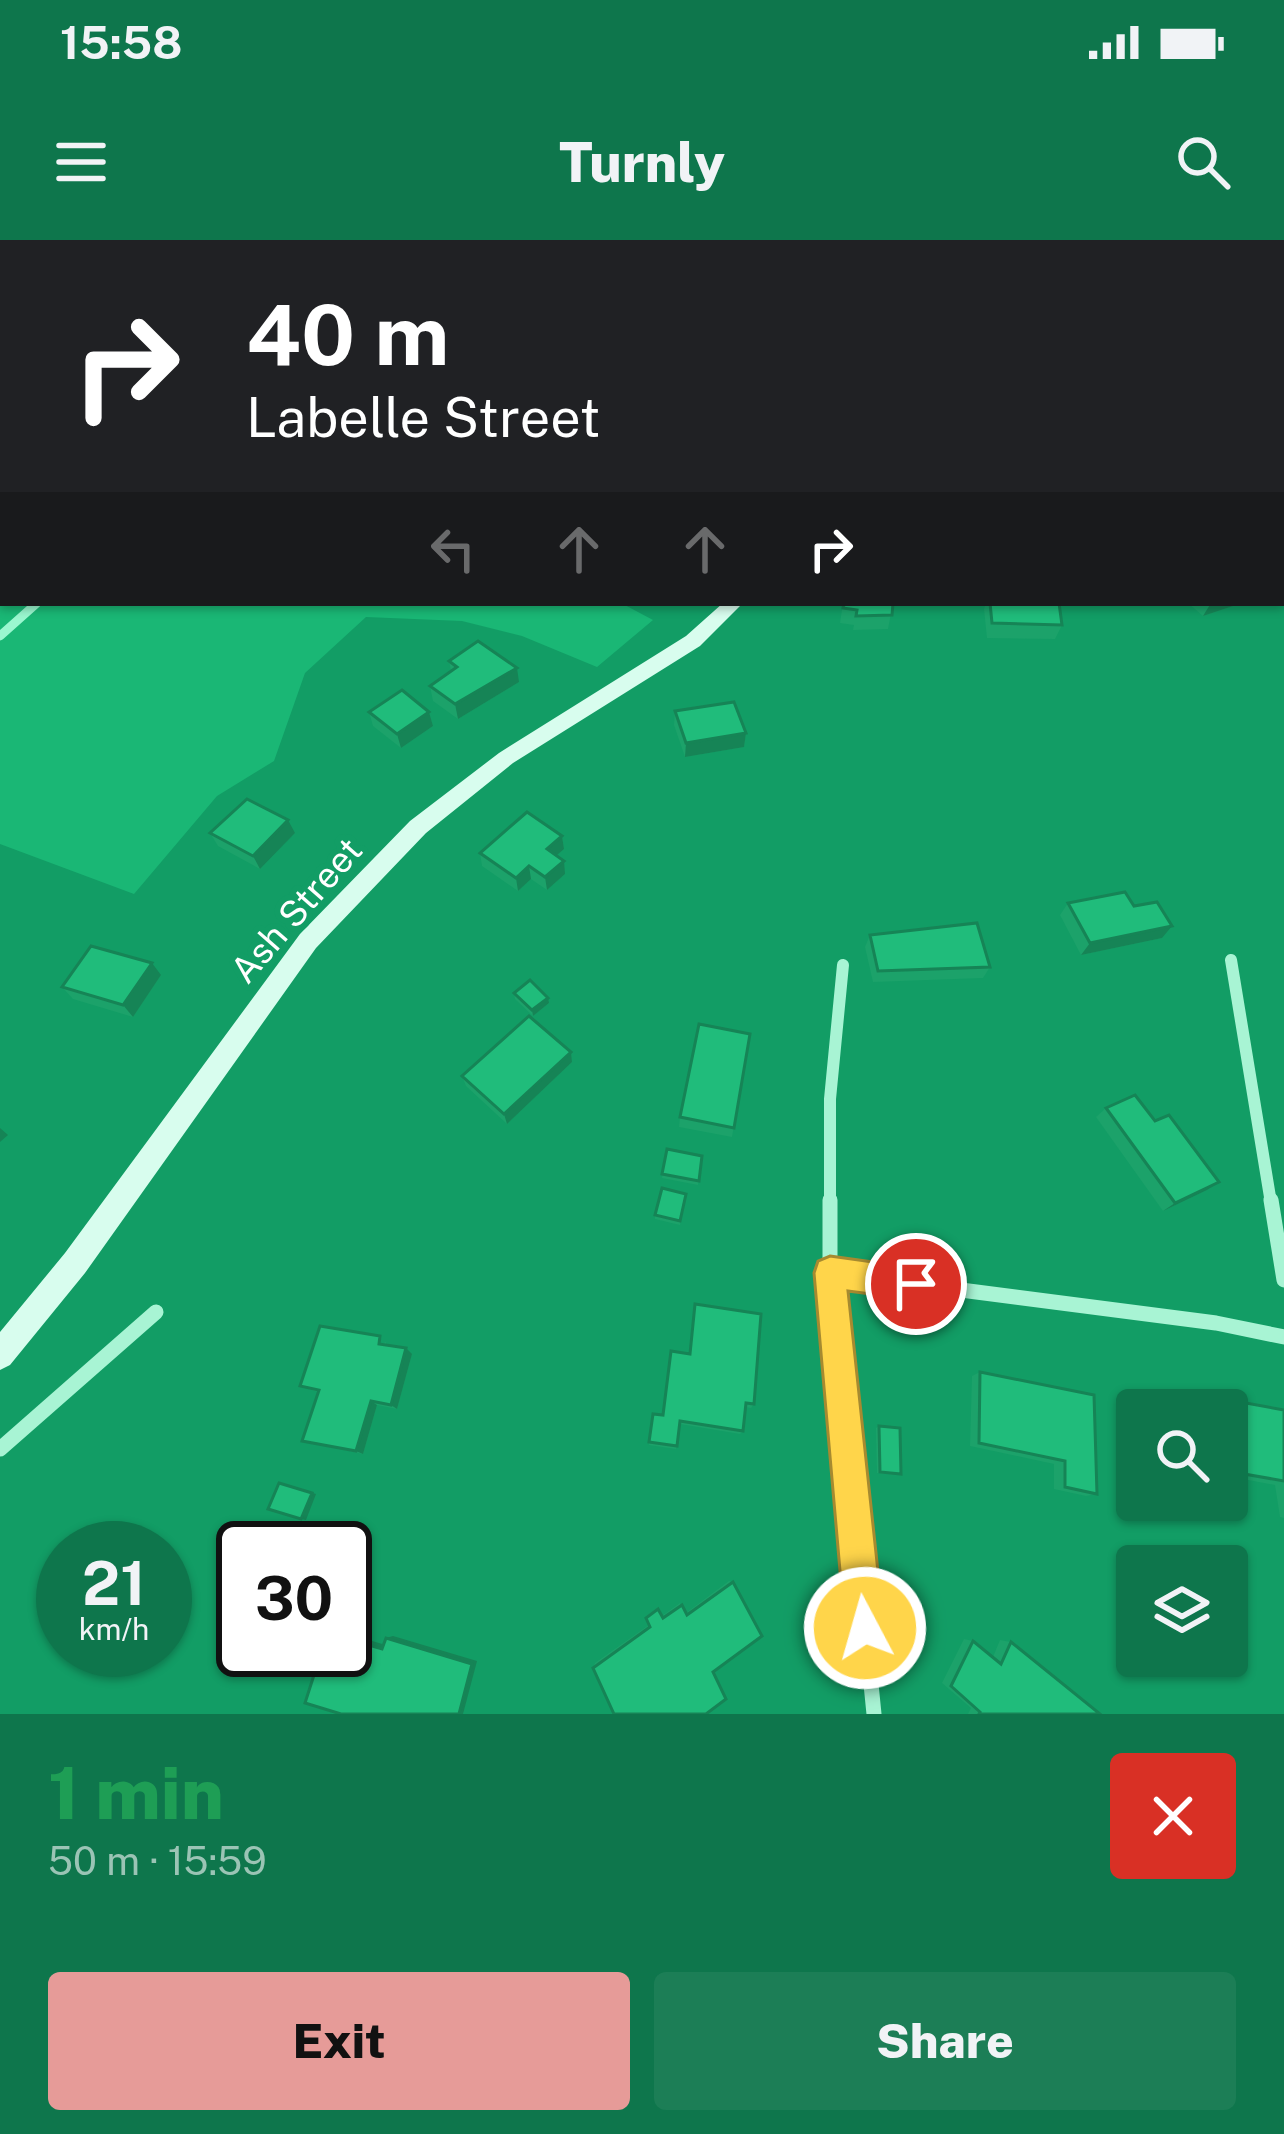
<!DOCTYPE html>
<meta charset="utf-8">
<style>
body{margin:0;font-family:"Public Sans",sans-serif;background:#1c7e56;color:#f1f3f6;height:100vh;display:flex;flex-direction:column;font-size:45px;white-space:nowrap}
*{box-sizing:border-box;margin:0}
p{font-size:39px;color:#9bc4b5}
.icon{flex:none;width:66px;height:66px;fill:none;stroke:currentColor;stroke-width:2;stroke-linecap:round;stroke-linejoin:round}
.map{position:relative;height:1474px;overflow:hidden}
.drawer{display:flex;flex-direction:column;background:#0e764c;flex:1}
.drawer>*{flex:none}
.top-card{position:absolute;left:0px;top:0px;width:1284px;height:366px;box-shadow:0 3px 9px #0004;background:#202124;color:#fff;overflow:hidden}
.controls{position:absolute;left:1116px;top:1149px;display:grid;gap:24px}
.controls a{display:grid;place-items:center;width:132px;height:132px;border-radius:12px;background:#0e764c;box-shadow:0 3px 9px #0004;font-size:60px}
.speed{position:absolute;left:36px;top:1281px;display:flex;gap:24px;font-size:60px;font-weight:700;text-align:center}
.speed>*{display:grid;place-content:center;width:156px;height:156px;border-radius:50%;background:#0e764c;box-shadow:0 3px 9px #0004;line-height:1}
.speed small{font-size:30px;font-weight:400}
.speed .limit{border:6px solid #111;border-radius:18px;background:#fff;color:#111}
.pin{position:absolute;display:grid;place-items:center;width:102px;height:102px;color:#fff;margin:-51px;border:6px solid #fff;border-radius:50%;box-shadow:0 3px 12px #0007}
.me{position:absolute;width:132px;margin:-66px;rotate:354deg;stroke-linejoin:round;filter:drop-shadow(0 0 9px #0008)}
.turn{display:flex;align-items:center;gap:42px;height:252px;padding:0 48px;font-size:54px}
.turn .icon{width:156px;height:156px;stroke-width:2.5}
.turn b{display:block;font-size:84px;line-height:102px}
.lanes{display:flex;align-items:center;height:114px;padding:0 48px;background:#0003;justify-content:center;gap:60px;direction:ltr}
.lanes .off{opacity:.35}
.round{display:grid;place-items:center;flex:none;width:126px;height:126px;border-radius:12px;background:#1c7e56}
.overview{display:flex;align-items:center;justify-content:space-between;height:204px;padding:0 48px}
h1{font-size:72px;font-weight:800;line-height:90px;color:#1e9e55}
.cta{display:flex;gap:24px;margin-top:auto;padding:24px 48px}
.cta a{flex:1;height:138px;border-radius:12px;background:#e69b98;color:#111;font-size:48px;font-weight:800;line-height:138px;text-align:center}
.cta a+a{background:#1c7e56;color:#f1f3f6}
.status{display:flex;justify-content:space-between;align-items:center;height:84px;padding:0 60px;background:#0e764c;direction:ltr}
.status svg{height:33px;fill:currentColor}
header{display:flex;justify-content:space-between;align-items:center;height:156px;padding:0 48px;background:#0e764c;font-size:54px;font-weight:800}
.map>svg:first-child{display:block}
.green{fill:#1ab775}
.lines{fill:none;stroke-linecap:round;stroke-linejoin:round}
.stream-far1{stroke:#9af7cf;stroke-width:8}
.stream{stroke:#9af7cf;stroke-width:9}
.path{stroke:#a8f4d4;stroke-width:4.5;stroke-dasharray:3 6;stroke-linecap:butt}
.street-far1{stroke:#a8f4d4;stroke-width:12}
.street{stroke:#a8f4d4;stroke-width:15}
.secondary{fill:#d8fdee;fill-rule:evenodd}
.wall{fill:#1ca26a}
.shaded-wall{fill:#168456}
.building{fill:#20bc7b;stroke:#168456;stroke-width:3}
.route{fill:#ffd54a;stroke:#a68a30;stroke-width:3}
.labels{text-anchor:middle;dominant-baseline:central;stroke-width:12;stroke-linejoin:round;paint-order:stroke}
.street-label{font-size:36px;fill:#fff;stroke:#129d65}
</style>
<div class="status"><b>15:58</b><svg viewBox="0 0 49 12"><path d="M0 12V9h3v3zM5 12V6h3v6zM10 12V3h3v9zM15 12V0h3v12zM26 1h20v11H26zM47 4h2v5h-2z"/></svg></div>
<header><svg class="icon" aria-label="menu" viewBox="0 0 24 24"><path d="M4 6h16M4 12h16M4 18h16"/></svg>Turnly<svg class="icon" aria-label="search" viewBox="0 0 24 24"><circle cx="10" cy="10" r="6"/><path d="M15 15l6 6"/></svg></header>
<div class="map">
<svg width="1284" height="1474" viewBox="0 0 1284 1474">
<rect width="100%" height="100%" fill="#129d65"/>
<path class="green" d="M0 0H649L3 3V363H621L653 380 597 427 522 396 462 381 366 377 305 433 274 521 217 556 134 654 0 604Z"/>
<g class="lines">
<path class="stream-far1" d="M276 3 283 0"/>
<path class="stream" d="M0 396 37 363"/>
<path class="path" d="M0 83 3 79"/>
<g class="street-far1">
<path d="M1231 720 1271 963"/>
<path d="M830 963V859L843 725"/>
</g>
<g class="street">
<path d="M830 960V1033L874 1474"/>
<path d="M1271 960 1284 1040"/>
<path d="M830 1033 1216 1083 1284 1097"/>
<path d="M0 1209 156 1072"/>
</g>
<g class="secondary">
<path d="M910 0H925L908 3Z"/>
<path d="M723 363H743L700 406 513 523 426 593 316 708 85 1033 10 1125 0 1130V1092L65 1013 300 694 410 581 499 513 686 396Z"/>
</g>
</g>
<g class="wall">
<path d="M843 363H893L888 389 853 390 854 385 840 383Z"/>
<path d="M986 363H1059L1062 385 1055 399 987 398 984 369Z"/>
<path d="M1188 363H1237L1236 365 1203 376Z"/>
<path d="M449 421 519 442 458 479 433 461 430 446 451 431Z"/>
<path d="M675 471 746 493 744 507 685 517 674 485Z"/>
<path d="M369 472H429L433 486 401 508 373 486Z"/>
<path d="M210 593H295L260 629 218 606Z"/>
<path d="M562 596 564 609 556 616 565 634 547 650 531 639 518 651 482 626 480 613Z"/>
<path d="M1068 663 1162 698 1081 715 1060 675Z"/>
<path d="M870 695 990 727 983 738 873 742 865 707Z"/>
<path d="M161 735 133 777 73 759 62 747Z"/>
<path d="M514 753 549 763 533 776 515 759Z"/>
<path d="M750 794 732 897 679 887 680 877Z"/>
<path d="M571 812 572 822 507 884 466 846 462 836Z"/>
<path d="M1106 868 1155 881 1219 942 1207 950 1163 971 1096 877Z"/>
<path d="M667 909 702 916 698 945 662 938Z"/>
<path d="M686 954 680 985 655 979V975Z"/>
<path d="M386 1102V1105L412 1114 397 1169 377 1165 363 1214 302 1201 318 1152 300 1146Z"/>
<path d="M671 1111 754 1164 751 1168 745 1167 743 1191 740 1194 680 1184 676 1209 649 1205 653 1174 663 1175Z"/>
<path d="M980 1132 1097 1254 1086 1256 1054 1249V1224L970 1206 972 1136Z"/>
<path d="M1202 1155 1284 1170V1278L1280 1277 1275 1245 1227 1236V1170H1190L1189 1159Z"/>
<path d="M879 1186 901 1234 877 1233 876 1188Z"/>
<path d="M729 1341 733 1342 762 1396 593 1428 595 1423 649 1385 646 1376 658 1367 662 1376 680 1363 686 1373Z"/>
<path d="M964 1399 973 1401 993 1417 1000 1400 1011 1402 1100 1474H968L971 1468 942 1443Z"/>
</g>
<g class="shaded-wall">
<path d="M1211 363H1237L1236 365 1203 376Z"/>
<path d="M517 428 519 442 458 479 455 464Z"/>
<path d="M429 472 433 486 401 508 397 494Z"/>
<path d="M746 493 744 507 685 517 686 503Z"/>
<path d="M288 580 295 593 260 629 253 616Z"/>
<path d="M562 596 564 609 549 622 547 609Z"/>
<path d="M564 621 565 634 547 650 545 637Z"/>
<path d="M529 626 531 639 518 651 516 638Z"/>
<path d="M1172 686 1162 698 1081 715 1090 703Z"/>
<path d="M152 723 161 735 133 777 123 765Z"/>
<path d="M548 758 549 763 533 776 532 770Z"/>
<path d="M571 812 572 822 507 884 504 874Z"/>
<path d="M0 888 8 895 0 902Z"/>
<path d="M1219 942 1207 950 1163 971 1175 963Z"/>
<path d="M406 1108 412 1114 397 1169 391 1165Z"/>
<path d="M371 1161 377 1165 363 1214 356 1211Z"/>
<path d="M279 1243 316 1254 306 1280 301 1279Z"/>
<path d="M345 1393 389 1406 382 1409 345 1398Z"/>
<path d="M393 1396 477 1421 463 1474H459L386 1398Z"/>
</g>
<g class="building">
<path d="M844 363H893L892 375 856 376 857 370 843 368Z"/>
<path d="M990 363H1059L1062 385 992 383Z"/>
<path d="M478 401 517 428 455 464 430 446 457 427 449 421Z"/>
<path d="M402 450 429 472 397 494 369 472Z"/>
<path d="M734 462 746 493 686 503 675 471Z"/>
<path d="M247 559 288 580 253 616 210 593Z"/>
<path d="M527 572 562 596 547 609 564 621 545 637 529 626 516 638 480 613Z"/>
<path d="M1125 652 1134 666 1157 662 1172 686 1090 703 1068 663Z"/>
<path d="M977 683 990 727 878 731 870 695Z"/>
<path d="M91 706 152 723 123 765 62 747Z"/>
<path d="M530 740 548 758 532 770 514 753Z"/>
<path d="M529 776 571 812 504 874 462 836Z"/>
<path d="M699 784 750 794 734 888 680 877Z"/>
<path d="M1135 855 1155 881 1169 875 1219 942 1175 963 1106 868Z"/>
<path d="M667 909 702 916 699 941 662 934Z"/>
<path d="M662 948 686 954 680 981 655 975Z"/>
<path d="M695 1064 761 1074 754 1164 746 1163 743 1191 680 1181 677 1206 649 1202 653 1174 663 1175 671 1111 690 1114Z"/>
<path d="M320 1086 380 1096 379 1104 406 1108 391 1165 371 1161 356 1211 302 1201 319 1150 300 1146Z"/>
<path d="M980 1132 1094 1155 1097 1254 1065 1247V1221L979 1203Z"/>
<path d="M1202 1155 1284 1170V1241L1227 1231V1170H1204Z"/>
<path d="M879 1186 900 1188 901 1234 880 1232Z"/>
<path d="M279 1243 312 1253 301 1279 268 1269Z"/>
<path d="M733 1342 762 1396 713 1432 726 1459 706 1474H614L593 1428 650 1387 646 1378 658 1369 663 1378 682 1365 687 1375Z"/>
<path d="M345 1398 382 1409 386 1398 472 1424 459 1474H341L305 1463 322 1410H345Z"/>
<path d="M973 1401 1001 1424 1011 1402 1100 1474H979L980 1472 951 1446Z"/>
</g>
<path class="route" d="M830 1016 916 1028 927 1033 932 1044 927 1055 916 1060 848 1051 884 1388 878 1401 865 1407 851 1401 845 1388 814 1033 818 1021Z"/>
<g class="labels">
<g class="street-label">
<text transform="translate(296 670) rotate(-49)">Ash Street</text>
</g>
</g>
</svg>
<div class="controls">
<a><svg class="icon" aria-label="search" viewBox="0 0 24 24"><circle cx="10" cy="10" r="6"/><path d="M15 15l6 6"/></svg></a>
<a><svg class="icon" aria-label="layers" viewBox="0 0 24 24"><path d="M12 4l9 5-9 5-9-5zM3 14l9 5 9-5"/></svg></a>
</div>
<div class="speed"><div>21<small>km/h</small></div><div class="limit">30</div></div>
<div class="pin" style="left:916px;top:1044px;background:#d93025"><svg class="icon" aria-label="arrive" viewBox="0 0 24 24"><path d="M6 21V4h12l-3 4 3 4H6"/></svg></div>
<svg class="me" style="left:865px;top:1388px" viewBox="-20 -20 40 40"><circle r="17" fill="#ffd54a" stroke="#fff" stroke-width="3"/><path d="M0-11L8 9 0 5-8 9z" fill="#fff"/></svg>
<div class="top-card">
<div class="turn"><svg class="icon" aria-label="right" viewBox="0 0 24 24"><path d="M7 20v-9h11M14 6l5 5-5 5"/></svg><div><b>40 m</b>Labelle Street</div></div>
<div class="lanes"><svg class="icon off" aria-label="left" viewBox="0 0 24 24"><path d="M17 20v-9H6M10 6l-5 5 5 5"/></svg><svg class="icon off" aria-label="ahead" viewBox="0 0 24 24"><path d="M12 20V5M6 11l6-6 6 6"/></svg><svg class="icon off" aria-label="ahead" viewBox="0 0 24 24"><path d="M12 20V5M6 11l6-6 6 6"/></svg><svg class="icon" aria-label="right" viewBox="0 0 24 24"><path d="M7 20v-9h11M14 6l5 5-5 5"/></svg></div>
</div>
</div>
<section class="drawer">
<div class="overview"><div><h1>1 min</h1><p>50 m · 15:59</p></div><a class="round" style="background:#d93025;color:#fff"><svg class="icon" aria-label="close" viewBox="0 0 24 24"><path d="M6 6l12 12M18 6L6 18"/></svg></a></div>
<div class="cta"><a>Exit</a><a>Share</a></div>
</section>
